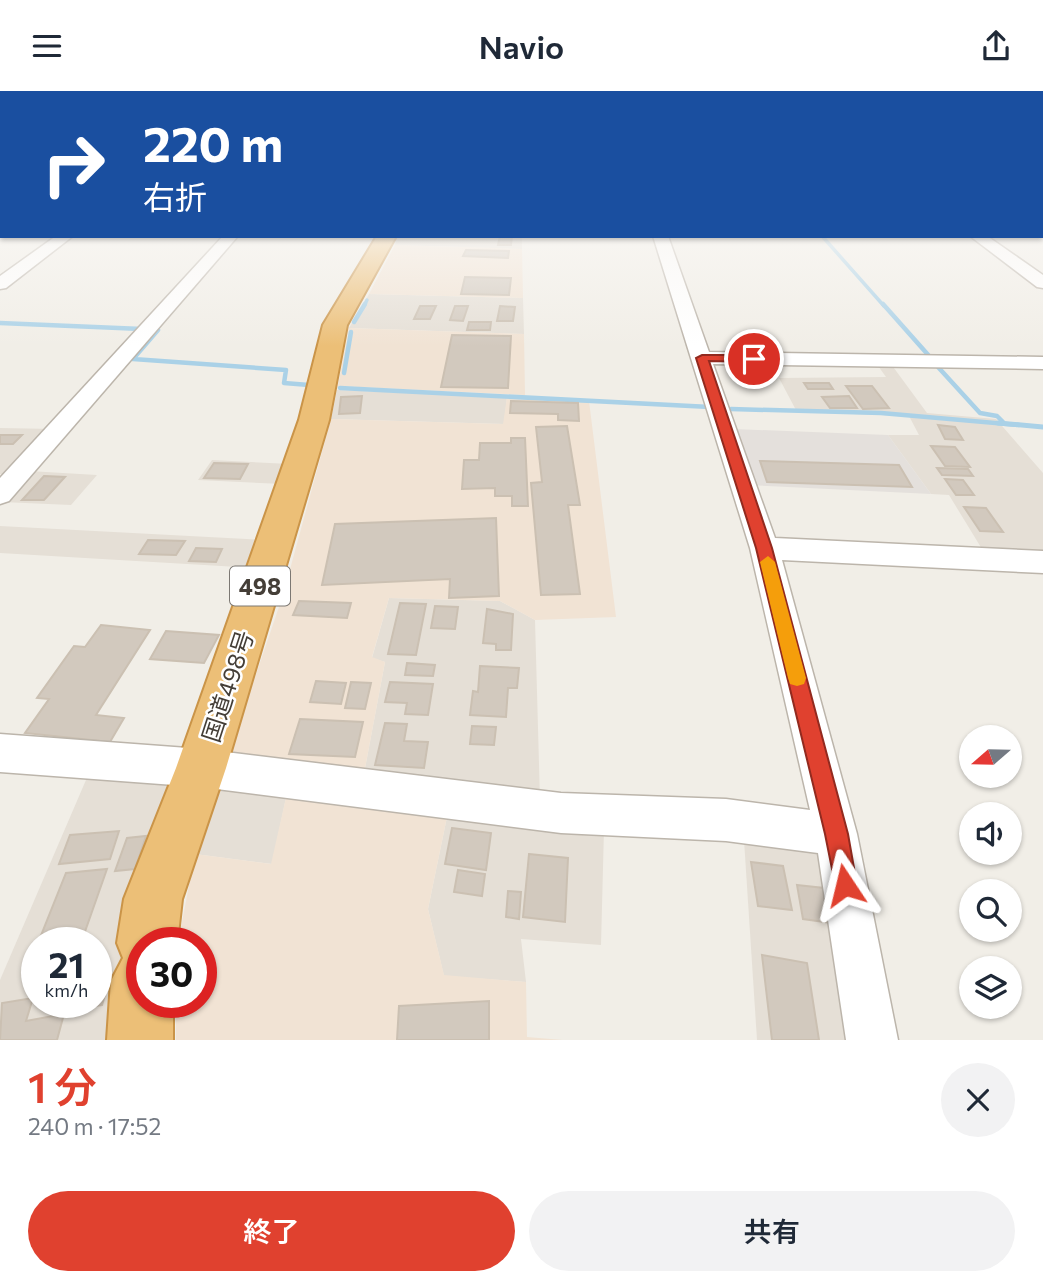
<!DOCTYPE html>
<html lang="ja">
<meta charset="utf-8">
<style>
body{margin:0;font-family:Commissioner,"Noto Sans JP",sans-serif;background:#f2f2f3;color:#1f2937;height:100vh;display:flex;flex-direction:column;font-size:26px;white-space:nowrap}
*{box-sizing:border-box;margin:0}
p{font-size:23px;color:#747a83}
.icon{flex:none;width:38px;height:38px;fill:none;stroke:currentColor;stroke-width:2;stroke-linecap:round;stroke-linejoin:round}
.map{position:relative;height:949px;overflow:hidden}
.sheet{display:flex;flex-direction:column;background:#fff;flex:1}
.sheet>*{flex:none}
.hud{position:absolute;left:0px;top:0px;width:1043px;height:147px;box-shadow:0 2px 5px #0004;background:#1a4fa0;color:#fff;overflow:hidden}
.needle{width:46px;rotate:250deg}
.tools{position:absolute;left:959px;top:634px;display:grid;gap:14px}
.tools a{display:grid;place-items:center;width:63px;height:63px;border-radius:50%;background:#fff;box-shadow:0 2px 5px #0004;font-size:35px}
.speed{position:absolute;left:21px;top:836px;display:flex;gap:14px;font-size:35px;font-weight:700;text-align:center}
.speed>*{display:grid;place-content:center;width:91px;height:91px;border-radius:50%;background:#fff;box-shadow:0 2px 5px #0004;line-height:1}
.speed small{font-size:18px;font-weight:400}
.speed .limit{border:10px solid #d22;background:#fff;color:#111}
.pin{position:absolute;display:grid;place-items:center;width:60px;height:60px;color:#fff;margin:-30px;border:4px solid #fff;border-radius:50%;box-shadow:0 2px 7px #0007}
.me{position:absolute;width:77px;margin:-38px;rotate:350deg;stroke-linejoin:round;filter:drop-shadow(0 0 5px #0008)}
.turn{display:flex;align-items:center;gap:24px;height:147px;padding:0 28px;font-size:32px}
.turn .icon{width:91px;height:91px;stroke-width:2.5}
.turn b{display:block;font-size:49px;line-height:60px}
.round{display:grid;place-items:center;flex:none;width:74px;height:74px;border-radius:37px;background:#f2f2f3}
.overview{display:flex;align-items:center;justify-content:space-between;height:119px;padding:0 28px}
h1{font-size:42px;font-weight:600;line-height:52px;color:#e0412f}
.action{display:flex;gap:14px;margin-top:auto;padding:14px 28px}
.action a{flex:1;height:80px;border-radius:42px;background:#e0412f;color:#fff;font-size:28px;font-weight:600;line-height:80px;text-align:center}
.action a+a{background:#f2f2f3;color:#1f2937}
header{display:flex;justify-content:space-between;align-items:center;height:91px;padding:0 28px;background:#fff;font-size:32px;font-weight:600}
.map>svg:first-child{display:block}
.residential{fill:#e5dfd6;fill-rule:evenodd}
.commercial{fill:#f1e3d4}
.industrial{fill:#e4e0dc}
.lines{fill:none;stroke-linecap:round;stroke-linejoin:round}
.stream-far2{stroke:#aad1e7;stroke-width:3.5}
.stream-far1{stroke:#aad1e7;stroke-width:4.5}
.stream{stroke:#aad1e7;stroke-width:5}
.building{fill:#d2c9be;stroke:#cbc0b2;stroke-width:2}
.minor-casing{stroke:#bcb5ab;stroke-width:3}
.highway-casing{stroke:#ca9448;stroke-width:4}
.minor{fill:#fff;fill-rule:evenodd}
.highway{fill:#ecbf77;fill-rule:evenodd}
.route{fill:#e0412f;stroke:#922a1f;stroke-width:2}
.slow{fill:#f59e0b}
.labels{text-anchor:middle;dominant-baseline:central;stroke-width:5;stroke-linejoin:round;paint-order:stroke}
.shield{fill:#fff;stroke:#7c7873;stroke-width:2}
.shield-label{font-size:23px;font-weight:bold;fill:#443e37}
.street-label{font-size:24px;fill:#443e37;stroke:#fff}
</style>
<header><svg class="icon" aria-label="menu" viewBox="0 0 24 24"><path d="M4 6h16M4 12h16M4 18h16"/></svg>Navio<svg class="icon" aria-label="share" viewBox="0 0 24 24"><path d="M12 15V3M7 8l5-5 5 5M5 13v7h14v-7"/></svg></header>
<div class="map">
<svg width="1043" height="949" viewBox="0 0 1043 949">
<rect width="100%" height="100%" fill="#f1eee7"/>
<g class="residential">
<path d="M397 145H522V158L395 154Z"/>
<path d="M369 203 523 207 524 243 349 237Z"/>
<path d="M876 272 891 273 927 322 996 328 1043 382V467L985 463 949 404 931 403 888 344H919L909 325 797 321 779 287 886 286Z"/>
<path d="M337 299 507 306 504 333 331 328Z"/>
<path d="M0 337 55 338 14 383H0Z"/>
<path d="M212 369 290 373 283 393 198 389Z"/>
<path d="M29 380 97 384 71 414 2 411Z"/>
<path d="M0 435 264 449 255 477 0 462Z"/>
<path d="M389 507 500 510 535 529 540 709 363 688 385 571 372 567Z"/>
<path d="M89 682 176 692 131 821 105 949H0V889ZM37 852H96V912H37Z"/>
<path d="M220 689 287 702 272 773 195 763Z"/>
<path d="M448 721 604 738 601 854 521 848 526 891 444 885 428 818Z"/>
<path d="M744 749 832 764 861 949H757Z"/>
</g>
<g class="commercial">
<path d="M395 154 522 158 523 207 369 203Z"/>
<path d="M349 237 524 243 525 304 338 295Z"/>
<path d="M507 306 589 310 616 526 535 529 500 510 389 507 372 566 385 571 363 688 227 669 283 504 331 328 503 333Z"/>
<path d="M287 702 448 721 428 818 444 884 526 891 527 946 563 949H176V912H201V852H178L195 763 271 773Z"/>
</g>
<path class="industrial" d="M733 338 888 344 931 403 747 394Z"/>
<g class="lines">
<g class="stream-far2">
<path d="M822 145 884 215"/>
<path d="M364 215 367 209"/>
</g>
<g class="stream-far1">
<path d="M883 213 930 266"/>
<path d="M354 231 365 213"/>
<path d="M0 232 142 238"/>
<path d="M158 239 133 268 286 279 284 292 309 294"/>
<path d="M938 276 980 322 997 325 1003 331"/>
<path d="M344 282 351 241"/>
<path d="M340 297 710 316"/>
<path d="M731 318 881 322 1019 334"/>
</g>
<path class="stream" d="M998 332 1043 336"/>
</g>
<g class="building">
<path d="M500 145H512L511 154H498Z"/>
<path d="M466 159 509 160 508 167 463 165Z"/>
<path d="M465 186 511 187 509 204 461 203Z"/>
<path d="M420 215H436L430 228H414Z"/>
<path d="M455 215H468L463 230 450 229Z"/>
<path d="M500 215 515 216 513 230H497Z"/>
<path d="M469 231H491L490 239H467Z"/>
<path d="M452 244 511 245 508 297 441 296Z"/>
<path d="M804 292H829L833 298H808Z"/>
<path d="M846 295H872L889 317 863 318Z"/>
<path d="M362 305 360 322 339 323 341 306Z"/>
<path d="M849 305 857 317H830L822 306Z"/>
<path d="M511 310 578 312 579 330 558 329V323L510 322Z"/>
<path d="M938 334 955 336 963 349 945 348Z"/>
<path d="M567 335 580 414H568L580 503 541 504 531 392 542 391 536 336Z"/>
<path d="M0 344H22L13 353H0Z"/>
<path d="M511 347H525L528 415H512V405H495V397L462 398 464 369H479L480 352H511Z"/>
<path d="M931 355 955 356 970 376 945 375Z"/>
<path d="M760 370 899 374 912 396 767 391Z"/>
<path d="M214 372 248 373 240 388 204 387Z"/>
<path d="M937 377 968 378 973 385 942 384Z"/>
<path d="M44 385 65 386 44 409H22Z"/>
<path d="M945 388 963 389 974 404H956Z"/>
<path d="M964 416 986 417 1003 441 980 440Z"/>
<path d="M496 427 499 505 449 507 450 488 322 494 335 433Z"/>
<path d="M148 449 185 450 176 464 139 463Z"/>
<path d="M196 457 222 458 216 471 189 470Z"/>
<path d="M299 510 351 512 347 527 293 524Z"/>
<path d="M400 512 426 513 416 564 388 563Z"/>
<path d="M435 515 458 516 455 538 431 537Z"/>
<path d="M487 518 513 523 511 559H496V553L483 552Z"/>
<path d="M101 534 150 539 96 624 124 627 110 651 25 642 49 608 37 607 74 555 85 556Z"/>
<path d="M166 540 219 544 204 572 150 568Z"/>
<path d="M407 572 435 574 433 585 405 584Z"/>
<path d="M480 575 519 577 517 597H508L506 626 470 624 473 600 478 601Z"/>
<path d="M316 590 346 592 341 613 310 611Z"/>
<path d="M351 591 371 592 365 618 345 617Z"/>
<path d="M390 591 433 593 428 624 405 623 407 612 385 611Z"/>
<path d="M300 628 363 631 355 666 289 663Z"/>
<path d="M385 632 407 633 404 650 428 651 424 677 375 674Z"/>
<path d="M472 635 496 636 494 654 470 653Z"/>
<path d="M452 737 491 742 486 779 445 773Z"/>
<path d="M119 740 110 768 59 773 70 744Z"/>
<path d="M146 745 135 778 115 780 127 747Z"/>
<path d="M529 763 568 767 565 831 523 826Z"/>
<path d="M751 771 783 775 792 819 758 815Z"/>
<path d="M107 778 82 849 38 852 66 782Z"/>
<path d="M458 779 485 783 482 805 454 801Z"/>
<path d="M797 794 824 797 832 832 803 828Z"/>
<path d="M508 800 521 801 519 828 506 826Z"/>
<path d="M762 864 807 872 819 949H772Z"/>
<path d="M110 887 102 914 78 917 79 912H96V888Z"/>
<path d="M33 907 26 930 64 923 57 949H0L2 912Z"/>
<path d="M489 910V949H397L399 915Z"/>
</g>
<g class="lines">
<g class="minor-casing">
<g id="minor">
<path d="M56 145H73L6 197 0 198V185Z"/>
<path d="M223 145H238L9 410 0 413V387Z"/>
<path d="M653 145H668L709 261 1043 266V278L713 273 775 447 1043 460V482L782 469 857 743 898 949H846L818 762 726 750 561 742 201 696 0 681V643L201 658 561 702 726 708 810 719 750 457Z"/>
<path d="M970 145H987L1043 184V197L1037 196Z"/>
</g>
</g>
<g class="highway-casing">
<path id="highway" d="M377 145H396L347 234 329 329 226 677 182 808 177 852H142V912H173V949H107L111 890 123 867 117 852 124 808 176 677 299 329 323 234Z"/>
</g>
<use href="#minor" class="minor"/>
<use href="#highway" class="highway"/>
</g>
<linearGradient id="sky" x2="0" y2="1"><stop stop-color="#8fc0e8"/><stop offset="0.48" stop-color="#f9f7f4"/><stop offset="1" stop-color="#f9f7f4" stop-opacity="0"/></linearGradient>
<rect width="1043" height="255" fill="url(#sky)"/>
<path class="route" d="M702 264H754L759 268 754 271 709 270 772 457 848 743 857 794 854 803 845 806 837 803 825 743 756 457 696 267Z"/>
<path class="slow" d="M768 465 775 471 806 587 804 593 797 595 790 593 788 587 760 471Z"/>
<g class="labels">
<rect class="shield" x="230" y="475.5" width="60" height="39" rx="5"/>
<g class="shield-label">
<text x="260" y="495">498</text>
</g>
<g class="street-label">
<text transform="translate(227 595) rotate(-72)">国道498号</text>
</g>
</g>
</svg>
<div class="tools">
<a><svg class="needle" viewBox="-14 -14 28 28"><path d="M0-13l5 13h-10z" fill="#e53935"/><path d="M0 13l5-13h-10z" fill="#747a83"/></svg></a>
<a><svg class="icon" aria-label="sound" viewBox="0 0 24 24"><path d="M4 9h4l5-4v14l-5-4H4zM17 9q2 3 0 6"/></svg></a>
<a><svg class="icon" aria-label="search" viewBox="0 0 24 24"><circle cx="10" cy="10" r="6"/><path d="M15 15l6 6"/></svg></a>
<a><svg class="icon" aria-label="layers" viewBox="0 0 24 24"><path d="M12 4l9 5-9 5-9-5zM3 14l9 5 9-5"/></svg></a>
</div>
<div class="speed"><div>21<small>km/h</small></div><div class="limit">30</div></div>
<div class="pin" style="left:754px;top:268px;background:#d93025"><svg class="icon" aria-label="arrive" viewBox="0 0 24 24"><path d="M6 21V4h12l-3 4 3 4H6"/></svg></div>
<svg class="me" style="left:845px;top:794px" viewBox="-20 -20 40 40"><path d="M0-17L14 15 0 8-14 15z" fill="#e0412f" stroke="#fff" stroke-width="4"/></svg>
<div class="hud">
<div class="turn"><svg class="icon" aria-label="right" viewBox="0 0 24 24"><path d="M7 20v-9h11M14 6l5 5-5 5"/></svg><div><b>220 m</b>右折</div></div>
</div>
</div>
<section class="sheet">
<div class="overview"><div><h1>1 分</h1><p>240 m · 17:52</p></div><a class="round"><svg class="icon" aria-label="close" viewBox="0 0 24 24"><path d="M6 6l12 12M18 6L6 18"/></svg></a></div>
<div class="action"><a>終了</a><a>共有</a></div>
</section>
